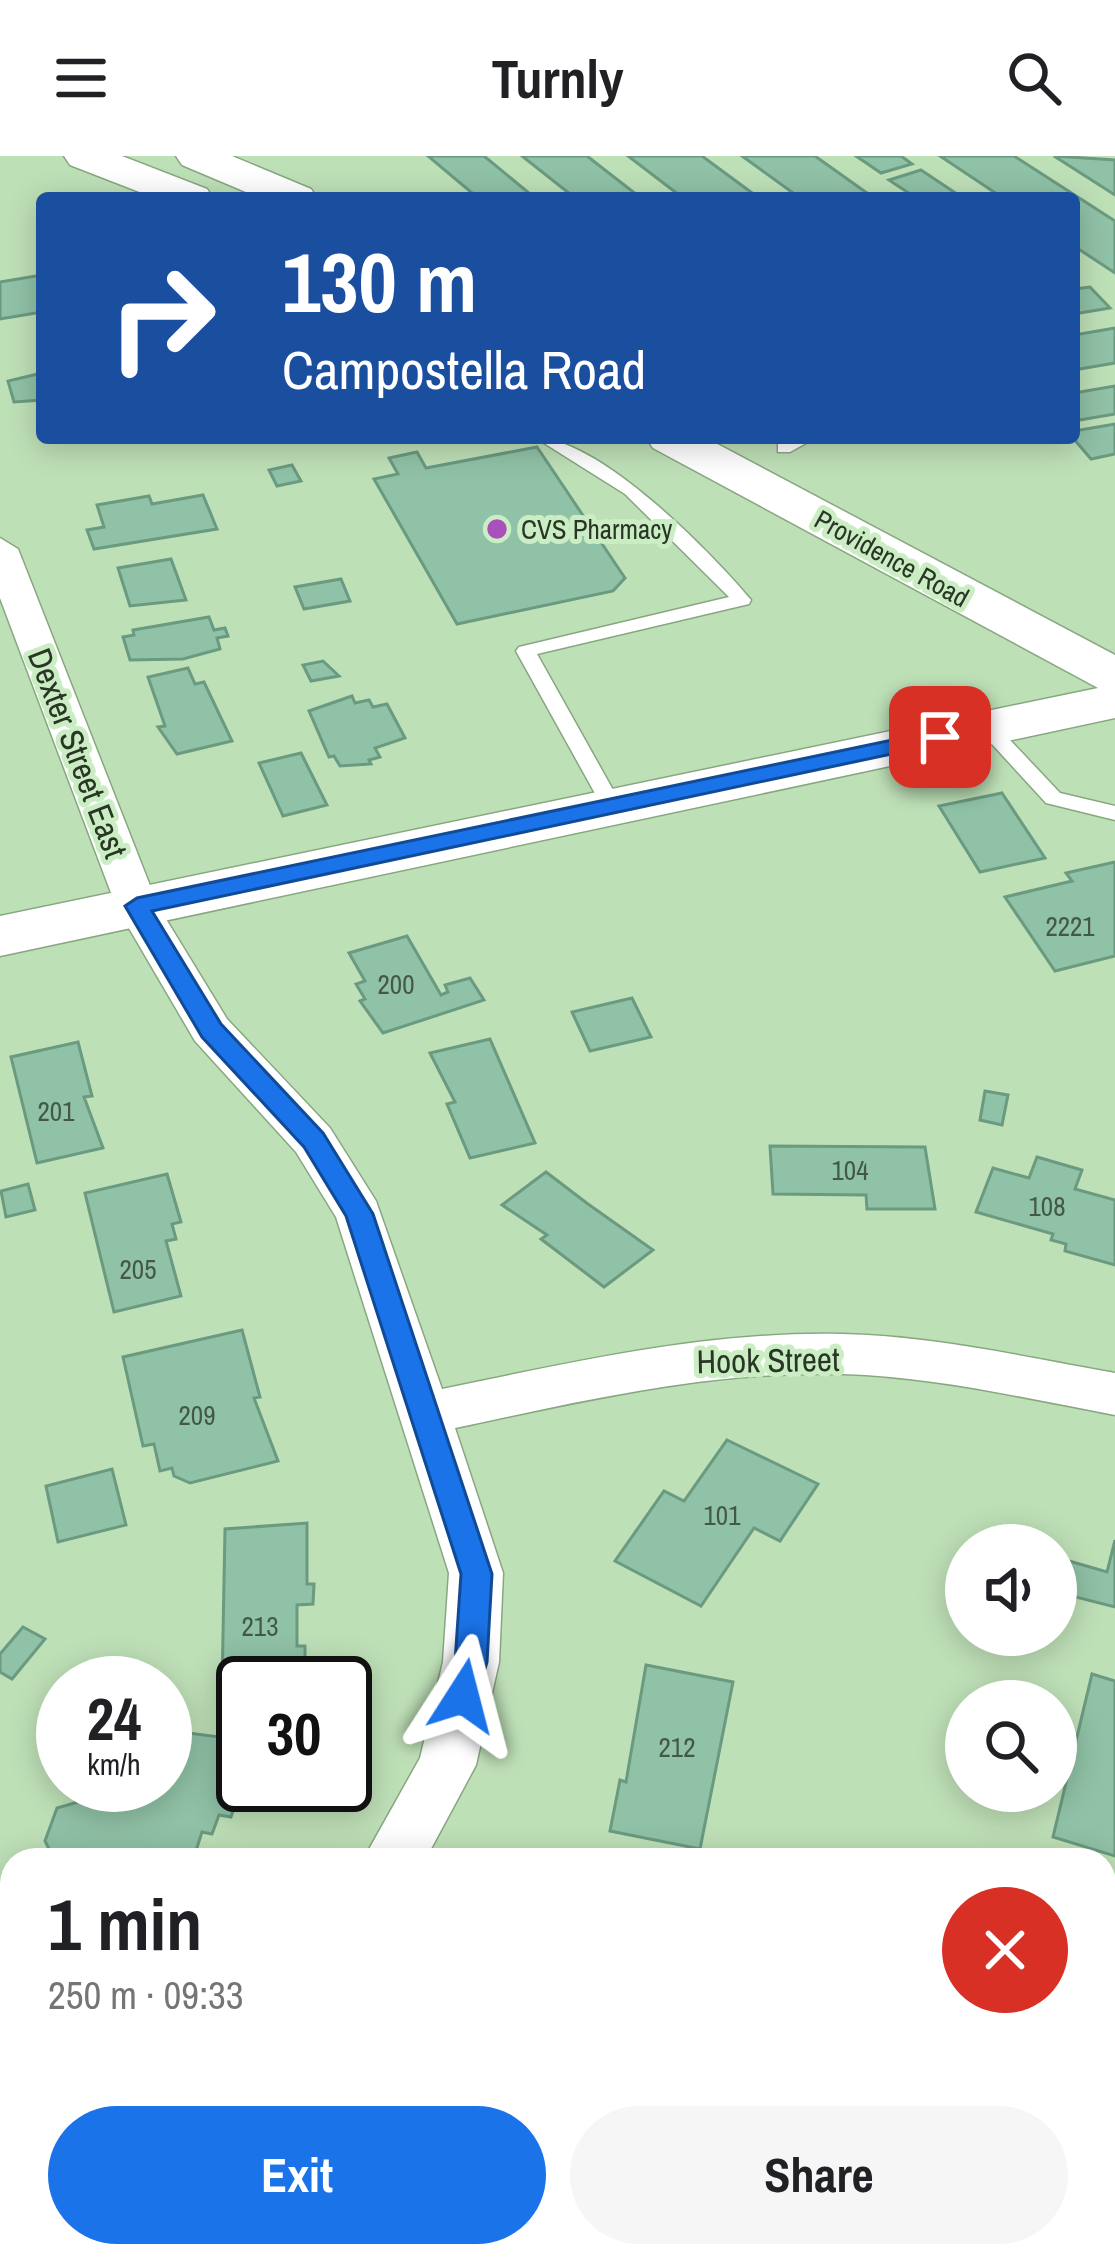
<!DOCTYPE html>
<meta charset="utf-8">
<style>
body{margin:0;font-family:"Archivo Narrow",sans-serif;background:#f6f6f6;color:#202124;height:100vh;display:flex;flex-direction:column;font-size:45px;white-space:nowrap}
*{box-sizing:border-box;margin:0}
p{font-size:39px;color:#757577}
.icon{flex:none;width:66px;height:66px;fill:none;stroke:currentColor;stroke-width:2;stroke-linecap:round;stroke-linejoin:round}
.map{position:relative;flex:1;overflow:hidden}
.drawer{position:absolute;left:0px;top:1692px;width:1116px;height:420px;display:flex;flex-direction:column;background:#fff;border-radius:36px 36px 0 0;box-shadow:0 6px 30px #0003}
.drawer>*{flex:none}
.hud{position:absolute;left:36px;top:36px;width:1044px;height:252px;border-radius:12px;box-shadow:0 6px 30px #0003;background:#1a4fa0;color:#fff;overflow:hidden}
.controls{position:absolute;left:945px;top:1368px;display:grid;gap:24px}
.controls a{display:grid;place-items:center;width:132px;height:132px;border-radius:50%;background:#fff;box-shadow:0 6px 30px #0003;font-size:60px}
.speed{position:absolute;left:36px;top:1500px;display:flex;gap:24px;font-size:60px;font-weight:700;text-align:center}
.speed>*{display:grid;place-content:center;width:156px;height:156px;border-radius:50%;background:#fff;box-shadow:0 6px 30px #0003;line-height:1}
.speed small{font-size:30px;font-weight:400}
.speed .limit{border:6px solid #111;border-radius:18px;background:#fff;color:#111}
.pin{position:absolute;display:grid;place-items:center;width:102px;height:102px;color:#fff;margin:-51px;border-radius:24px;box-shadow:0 6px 18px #0006}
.me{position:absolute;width:132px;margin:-66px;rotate:9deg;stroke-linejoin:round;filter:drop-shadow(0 0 9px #0008)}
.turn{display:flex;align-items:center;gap:42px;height:252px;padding:0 48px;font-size:54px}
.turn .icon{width:156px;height:156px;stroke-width:2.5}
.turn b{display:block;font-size:84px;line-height:102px}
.round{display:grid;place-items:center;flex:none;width:126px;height:126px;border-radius:63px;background:#f6f6f6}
.summary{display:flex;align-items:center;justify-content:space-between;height:204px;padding:0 48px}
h1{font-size:72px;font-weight:700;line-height:90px}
.button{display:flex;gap:24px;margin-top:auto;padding:24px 48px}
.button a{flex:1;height:138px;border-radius:72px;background:#1a73e8;color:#fff;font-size:48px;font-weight:700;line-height:138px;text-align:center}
.button a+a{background:#f6f6f6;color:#202124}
header{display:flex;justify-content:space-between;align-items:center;height:156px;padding:0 48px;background:#fff;font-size:54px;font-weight:700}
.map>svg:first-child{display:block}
.building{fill:#90c2a7;stroke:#6a9a80;stroke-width:3}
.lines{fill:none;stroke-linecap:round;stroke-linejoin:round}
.lane-casing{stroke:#88a781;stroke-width:3}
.street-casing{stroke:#88a781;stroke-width:3}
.secondary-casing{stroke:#88a781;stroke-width:3}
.lane{fill:#fff;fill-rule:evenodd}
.street{fill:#fff;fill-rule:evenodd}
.secondary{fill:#fff;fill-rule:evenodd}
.route{fill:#1a73e8;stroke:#114b97;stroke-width:3}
.poi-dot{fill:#a950bc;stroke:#cbedc4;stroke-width:4.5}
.labels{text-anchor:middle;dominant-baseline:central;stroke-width:10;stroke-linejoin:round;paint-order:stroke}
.far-poi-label{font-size:27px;fill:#293626;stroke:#cbedc4;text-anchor:start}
.far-street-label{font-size:27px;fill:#293626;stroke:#cbedc4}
.number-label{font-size:27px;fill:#435946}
.street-label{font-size:33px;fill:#293626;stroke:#cbedc4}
</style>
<header><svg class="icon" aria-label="menu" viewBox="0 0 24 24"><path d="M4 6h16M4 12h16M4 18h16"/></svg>Turnly<svg class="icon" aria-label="search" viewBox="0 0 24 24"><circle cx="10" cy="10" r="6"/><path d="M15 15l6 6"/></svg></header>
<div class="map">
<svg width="1115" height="2112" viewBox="0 0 1115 2112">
<rect width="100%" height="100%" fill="#bee0b7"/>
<g class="building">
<path d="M428 0H484L535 42H478Z"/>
<path d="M522 0H587L641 42H575Z"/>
<path d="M628 0H702L759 42H683Z"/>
<path d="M742 0H815L874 42H800Z"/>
<path d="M856 0H901L912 8 881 17Z"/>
<path d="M940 0H1014L1115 65V117L1074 90V42H1003Z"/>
<path d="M1054 0 1115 4V39Z"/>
<path d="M921 14 963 42H916L889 24Z"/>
<path d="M42 119V156L0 163V126Z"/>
<path d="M1090 131 1110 152 1074 158V133Z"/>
<path d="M1115 172V207L1074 214V179Z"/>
<path d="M42 217V244L14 246 8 225Z"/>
<path d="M1115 230V258L1074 265V237Z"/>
<path d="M1115 268V298L1091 303 1073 282 1074 275Z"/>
<path d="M537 291 625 422 613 435 457 468 374 323 398 318 389 302 417 296 426 312Z"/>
<path d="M292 309 301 325 277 330 269 314Z"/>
<path d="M203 339 217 373 94 393 87 374 104 371 97 349 149 340 152 348Z"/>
<path d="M171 403 186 444 130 450 118 412Z"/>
<path d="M341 423 350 445 304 453 295 431Z"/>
<path d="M209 461 214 474 225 472 228 480 217 482 220 493 183 503 130 504 123 481 134 479 133 474Z"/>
<path d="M323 505 339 520 311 525 303 509Z"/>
<path d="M188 512 195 528 204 526 232 585 177 598 158 571 165 570 148 521Z"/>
<path d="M352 540 355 547 369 544 373 551 387 548 405 582 375 592 380 601 369 604 371 608 340 610 334 600 329 601 309 555Z"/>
<path d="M301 597 327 649 283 660 259 607Z"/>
<path d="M1002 637 1045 702 980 716 939 650Z"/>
<path d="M1115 706V800L1055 815 1005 741 1072 725 1066 717Z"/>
<path d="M407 780 441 839 448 836 445 829 470 822 484 844 383 877 360 845 365 843 356 828 365 825 349 797Z"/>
<path d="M632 842 651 881 590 895 572 856Z"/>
<path d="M490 883 535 987 470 1002 447 948 455 946 430 897Z"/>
<path d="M78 886 92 940 84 941 103 992 37 1007 11 901Z"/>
<path d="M985 935 1008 939 1002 969 980 964Z"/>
<path d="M770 990 925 991 935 1053H867L866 1039 773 1038Z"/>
<path d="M1037 1001 1082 1014 1075 1033 1115 1044V1109L1065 1095 1066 1088 1051 1084 1053 1078 976 1056 993 1012 1029 1022Z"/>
<path d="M546 1016 588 1048 653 1094 604 1131 541 1083 547 1079 502 1049Z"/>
<path d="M167 1018 181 1066 172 1068 176 1083 166 1085 181 1140 114 1156 85 1037Z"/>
<path d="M28 1028 35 1054 6 1061 1 1035Z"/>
<path d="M242 1174 260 1241 254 1242 278 1305 190 1327 174 1320 172 1312 160 1315 154 1288 143 1290 123 1201Z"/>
<path d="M727 1284 818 1328 780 1385 754 1372 701 1450 615 1405 664 1335 684 1345Z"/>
<path d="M112 1313 126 1369 58 1386 46 1330Z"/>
<path d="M307 1367V1428H314L313 1448 297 1449V1490H305V1527H243V1537L241 1531 222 1532 225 1373Z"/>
<path d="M1115 1384V1451L1056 1436 1062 1403 1107 1416Z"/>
<path d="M23 1471 45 1483 12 1523 0 1516V1498Z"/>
<path d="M646 1509 733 1526 700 1693 610 1675 620 1624 626 1626Z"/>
<path d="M1092 1518 1115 1525V1700L1053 1681Z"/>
<path d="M165 1574 243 1584V1624L231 1661 219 1659 212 1678 202 1676 193 1704H62L64 1699 50 1695 45 1685 57 1652 85 1644 87 1638 130 1646 136 1629H165Z"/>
<path d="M1104 1750 1115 1754V1879L1109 1908 1115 1912 1107 1951Z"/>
<path d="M12 1827V1916L0 1920V1831Z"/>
<path d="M394 2100H572L582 2106 579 2112H387Z"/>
<path d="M927 2100H1071L1068 2112H925Z"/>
</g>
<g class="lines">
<g class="lane-casing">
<g id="lane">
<path d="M536 282C599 282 711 396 751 444L749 448 537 498 622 650 612 657 602 650 516 495 519 491 729 441 625 338Z"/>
<path d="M792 282H815L790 296H778V288Z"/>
<path d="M987 565 994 567 1060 637 1115 650V664L1046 647 980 575 977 571Z"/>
</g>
</g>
<g class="street-casing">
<g id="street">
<path d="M0 382 18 393 158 750 227 863 330 972 376 1045 442 1233C573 1206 707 1175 842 1178 934 1180 1025 1201 1115 1217V1259C1025 1242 935 1221 844 1218 712 1214 582 1245 455 1272L503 1417 499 1506 476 1609 425 1704H363L420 1602 443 1506 449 1417 336 1061 296 996 195 885 116 750 0 442Z"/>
<path d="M118 2100H186L181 2112H113Z"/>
</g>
</g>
<g class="secondary-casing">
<g id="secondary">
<path d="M64 0H122L207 33 213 42H155L70 9Z"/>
<path d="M176 0H232L311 33 317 42H260L182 9Z"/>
<path d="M646 282H706L1115 499V562L0 800V760L1098 532 653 292Z"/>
</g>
</g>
<use href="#lane" class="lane"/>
<use href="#street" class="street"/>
<use href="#secondary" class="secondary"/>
</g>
<path class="route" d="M940 574 948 576V586L152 755 221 868 323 977 373 1058 492 1418 487 1506 474 1550H451L447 1540 455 1506 461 1418 346 1060 304 991 202 881 125 750 137 742Z"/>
<circle class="poi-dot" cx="497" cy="373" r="12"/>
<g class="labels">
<g class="far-poi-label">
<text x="521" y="373">CVS Pharmacy</text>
</g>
<g class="far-street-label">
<text transform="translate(892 402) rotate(29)">Providence Road</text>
</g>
<g class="number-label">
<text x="1070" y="770">2221</text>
<text x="396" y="828">200</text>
<text x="56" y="955">201</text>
<text x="850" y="1014">104</text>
<text x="1047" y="1050">108</text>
<text x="138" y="1113">205</text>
<text x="197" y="1259">209</text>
<text x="722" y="1359">101</text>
<text x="260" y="1470">213</text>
<text x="677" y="1591">212</text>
</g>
<g class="street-label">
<text transform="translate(78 597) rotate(69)">Dexter Street East</text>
<text transform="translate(768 1204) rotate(-1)">Hook Street</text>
</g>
</g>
</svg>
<div class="controls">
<a><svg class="icon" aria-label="sound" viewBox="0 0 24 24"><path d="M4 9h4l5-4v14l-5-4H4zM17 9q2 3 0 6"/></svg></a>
<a><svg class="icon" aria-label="search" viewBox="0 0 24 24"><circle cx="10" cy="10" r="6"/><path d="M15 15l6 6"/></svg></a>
</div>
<div class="speed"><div>24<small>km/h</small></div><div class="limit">30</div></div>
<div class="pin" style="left:940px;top:581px;background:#d93025"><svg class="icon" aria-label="arrive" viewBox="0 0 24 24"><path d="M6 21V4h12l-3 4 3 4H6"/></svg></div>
<svg class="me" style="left:463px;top:1540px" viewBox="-20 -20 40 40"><path d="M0-17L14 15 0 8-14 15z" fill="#1a73e8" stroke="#fff" stroke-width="4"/></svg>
<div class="hud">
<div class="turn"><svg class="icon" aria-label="right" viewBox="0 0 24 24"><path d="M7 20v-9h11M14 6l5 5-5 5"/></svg><div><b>130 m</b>Campostella Road</div></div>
</div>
<section class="drawer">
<div class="summary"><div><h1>1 min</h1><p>250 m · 09:33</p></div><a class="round" style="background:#d93025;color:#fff"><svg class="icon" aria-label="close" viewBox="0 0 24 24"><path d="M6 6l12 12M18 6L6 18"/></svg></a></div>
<div class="button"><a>Exit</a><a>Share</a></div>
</section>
</div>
